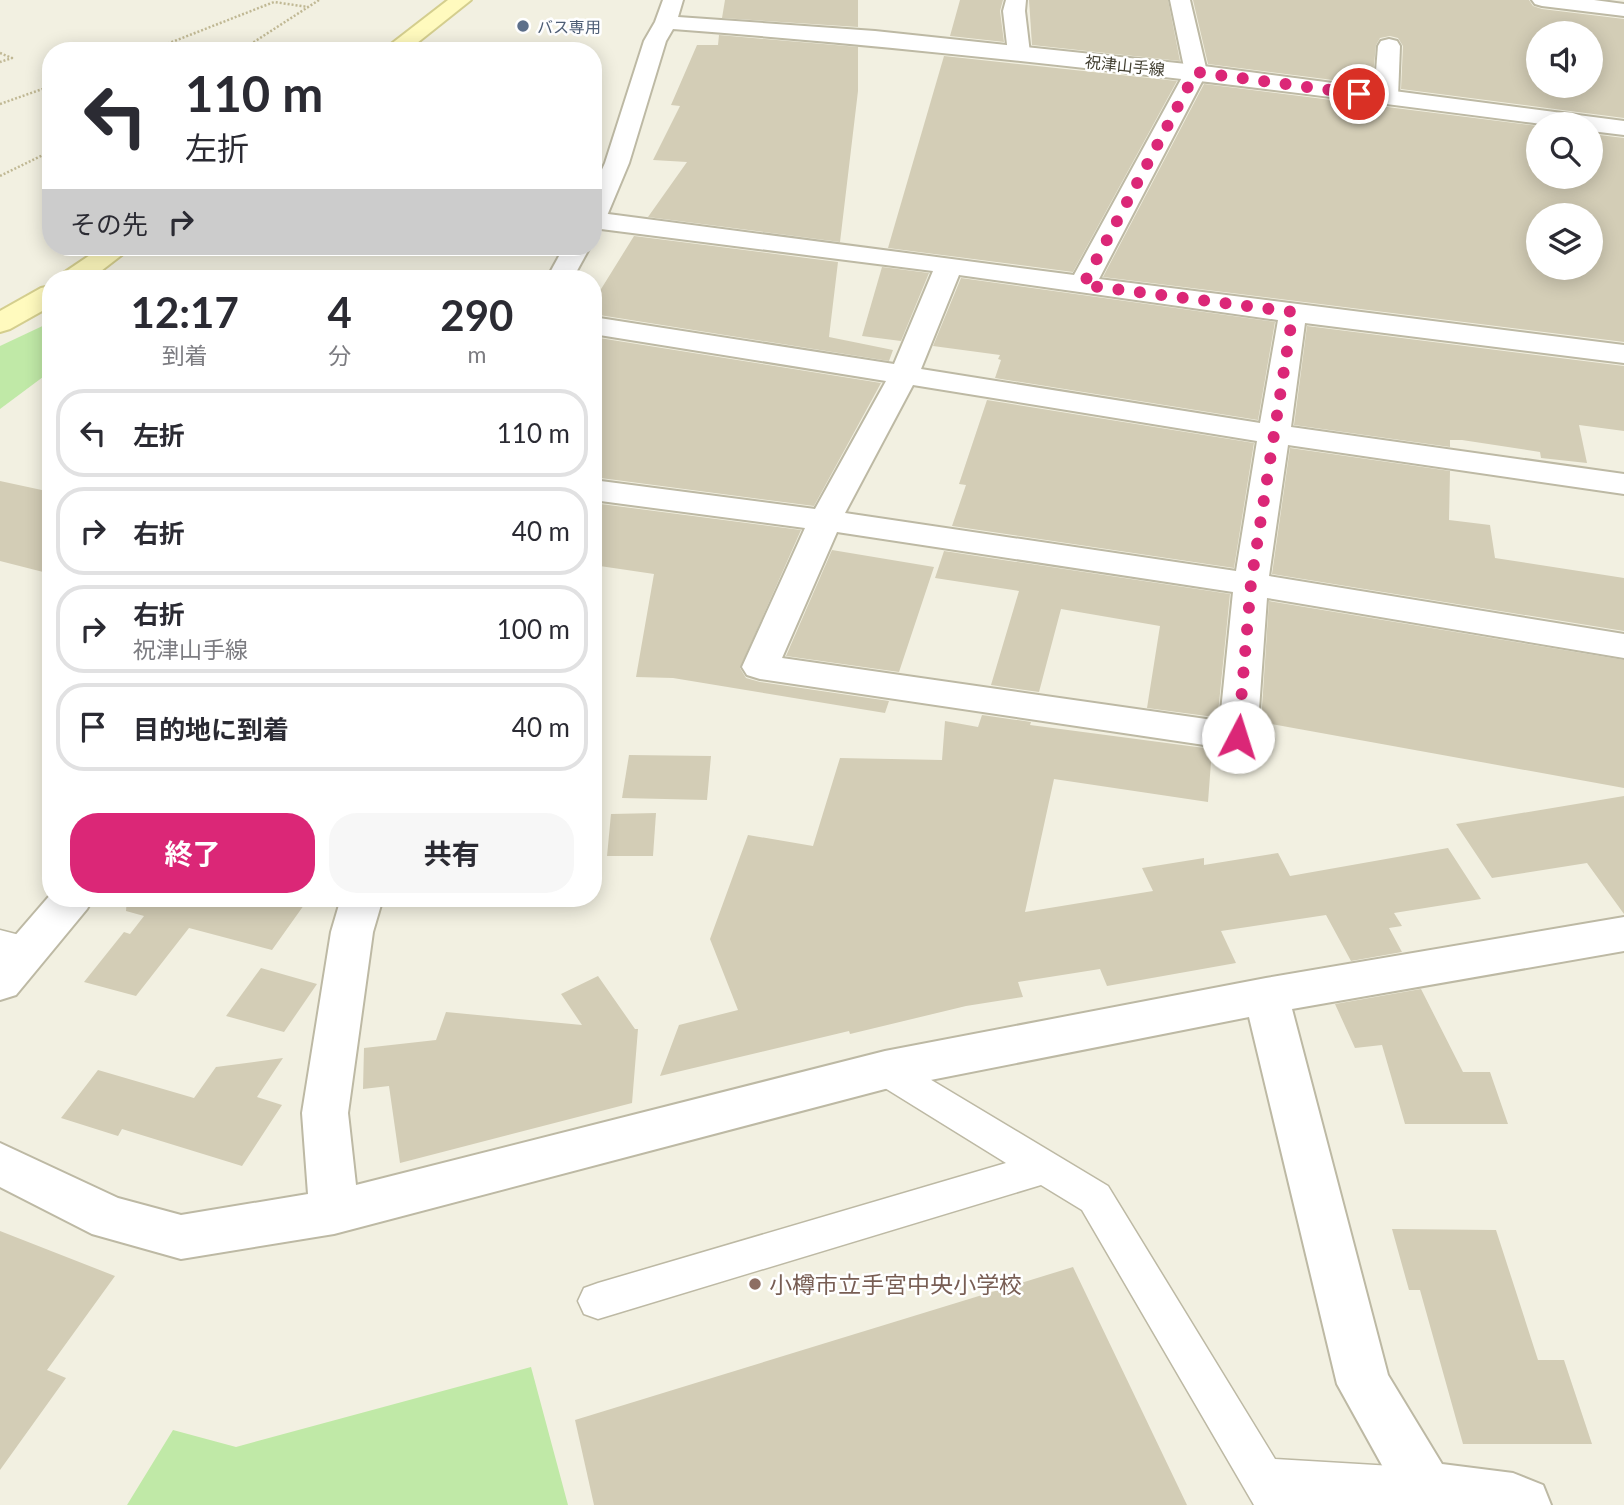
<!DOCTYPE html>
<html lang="ja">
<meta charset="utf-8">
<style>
body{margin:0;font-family:Lato,"Noto Sans JP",sans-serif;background:#f7f7f7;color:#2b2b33;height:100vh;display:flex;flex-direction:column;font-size:26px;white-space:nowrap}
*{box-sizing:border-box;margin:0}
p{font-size:23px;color:#7c7c81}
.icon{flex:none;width:38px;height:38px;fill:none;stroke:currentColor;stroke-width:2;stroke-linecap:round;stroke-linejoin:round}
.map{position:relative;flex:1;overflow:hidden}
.panel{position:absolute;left:42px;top:270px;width:560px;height:637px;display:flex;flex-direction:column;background:#fff;border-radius:28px;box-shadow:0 4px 18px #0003}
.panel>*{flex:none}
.banner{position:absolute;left:42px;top:42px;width:560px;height:214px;border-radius:28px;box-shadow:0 4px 18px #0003;background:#fff;color:#2b2b33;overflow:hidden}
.buttons{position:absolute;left:1526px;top:21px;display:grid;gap:14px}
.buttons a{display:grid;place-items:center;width:77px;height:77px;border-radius:50%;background:#fff;box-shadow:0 4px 18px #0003;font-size:35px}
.pin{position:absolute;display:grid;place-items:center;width:60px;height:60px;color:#fff;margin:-30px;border:4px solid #fff;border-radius:50%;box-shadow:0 2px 7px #0007}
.me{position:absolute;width:77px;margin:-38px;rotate:5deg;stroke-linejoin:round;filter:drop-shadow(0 0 5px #0008)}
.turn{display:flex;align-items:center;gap:24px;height:147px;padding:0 28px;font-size:32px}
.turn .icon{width:91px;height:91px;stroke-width:2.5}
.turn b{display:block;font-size:49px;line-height:60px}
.then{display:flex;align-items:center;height:66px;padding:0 28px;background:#0003;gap:14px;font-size:26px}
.eta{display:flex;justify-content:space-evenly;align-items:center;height:119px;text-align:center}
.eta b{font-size:42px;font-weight:700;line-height:49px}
.primary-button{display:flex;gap:14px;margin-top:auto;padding:14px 28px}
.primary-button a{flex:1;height:80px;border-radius:28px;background:#db2777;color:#fff;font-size:28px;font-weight:700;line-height:80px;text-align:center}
.primary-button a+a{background:#f7f7f7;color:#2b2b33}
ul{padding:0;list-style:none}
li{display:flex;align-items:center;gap:21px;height:88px;margin:0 14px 10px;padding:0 14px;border:4px solid #e1e1e2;border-radius:28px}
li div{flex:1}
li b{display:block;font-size:26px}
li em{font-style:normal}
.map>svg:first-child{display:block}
.green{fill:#c0e9a7}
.building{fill:#d3cdb6;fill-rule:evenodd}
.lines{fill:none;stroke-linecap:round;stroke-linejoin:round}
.service-casing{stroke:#bdb9a4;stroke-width:3}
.minor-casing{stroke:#bdb9a4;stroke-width:4}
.tertiary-casing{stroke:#bdb9a4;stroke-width:4}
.secondary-casing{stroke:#d4ce8e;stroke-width:4}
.path{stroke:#c0b894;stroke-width:2.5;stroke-dasharray:2 2;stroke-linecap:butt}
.service{fill:#fff;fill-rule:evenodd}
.minor{fill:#fff;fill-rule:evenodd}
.tertiary{fill:#fff;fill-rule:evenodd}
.secondary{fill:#fffabe;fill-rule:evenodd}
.route{stroke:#db2777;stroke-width:12;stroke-dasharray:0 21.6}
.service-dot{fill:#5c6f8a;stroke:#fff;stroke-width:2.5}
.education-dot{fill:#8d6e63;stroke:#fff;stroke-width:2.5}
.labels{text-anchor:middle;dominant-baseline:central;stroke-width:5;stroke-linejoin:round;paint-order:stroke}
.far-service-label{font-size:16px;fill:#4e5e75;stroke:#fff;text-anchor:start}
.far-street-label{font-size:16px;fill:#434032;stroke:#fff}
.near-education-label{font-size:23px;fill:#785e54;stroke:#fff;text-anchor:start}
</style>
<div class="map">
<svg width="1624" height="1505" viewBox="0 0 1624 1505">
<rect width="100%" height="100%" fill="#f2f0e1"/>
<g class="green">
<path d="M51 322V371L0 409V346Z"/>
<path d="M531 1367 568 1505H127L173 1430 236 1447Z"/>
</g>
<g class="building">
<path d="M725 0H858V27L722 18Z"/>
<path d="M960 0H1003L1000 11 1004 42 950 36Z"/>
<path d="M1029 0H1168L1180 61 1032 45Z"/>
<path d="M1193 0H1529L1533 6 1542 9 1624 19V118L1401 89 1403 46 1398 38 1390 36 1380 38 1376 45 1372 85 1208 64ZM1538 33H1591V86H1538Z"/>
<path d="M719 35 858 47V91L840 242 648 217 687 162 653 160 680 106 671 105 697 45H718Z"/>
<path d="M944 56 1177 81 1073 272 888 248Z"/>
<path d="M1204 84 1538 126V177H1591V134L1624 138V342L1103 277ZM1538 215H1591V268H1538Z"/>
<path d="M634 236 838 262 829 337 893 350 889 361 593 314V302Z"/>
<path d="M882 267 929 273 901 341 862 336Z"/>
<path d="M961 278 1275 322 1258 420 995 378 1001 360 998 359 1000 355 933 346Z"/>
<path d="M1307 326 1624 366V431L1579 425 1587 463 1541 458 1540 452 1462 440H1450V447L1294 425Z"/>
<path d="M593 337 881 383 814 506 593 477Z"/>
<path d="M987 400 1254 443 1234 568 952 526 966 485 959 484Z"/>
<path d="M1290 448 1450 471 1449 520 1490 525 1495 558 1624 578V631L1272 574Z"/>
<path d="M0 481 51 492V574L0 561Z"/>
<path d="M593 503 801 530 740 668 746 678 760 682 889 701 885 713 673 678 636 677 654 574 593 565Z"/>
<path d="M832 550 934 567 899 672 786 656Z"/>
<path d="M944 551 1230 594 1218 713H1214V717L1147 708 1160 626 1061 609 1039 692 991 685 1019 591 935 578Z"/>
<path d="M1269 601 1624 660V788L1261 722Z"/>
<path d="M982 715 1031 722 1030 725 1212 749 1208 802 1054 779 1025 912 1153 891 1142 868 1204 858V865L1278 853 1290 876 1448 848 1481 899 1394 913 1402 926 1389 928 1402 952 1351 961 1326 915 1221 931 1236 963 1107 986 1100 969 1018 982 1023 997 966 1006 850 1034 849 1031 660 1076 679 1025 738 1010 710 939 748 835 813 846 840 758 942 760 945 721 978 727Z"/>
<path d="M629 755 711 756 707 800 622 798Z"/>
<path d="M1624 796V914L1587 863 1492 878 1456 824Z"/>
<path d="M656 813 653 856H607L611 814Z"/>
<path d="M127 898H309L272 950 189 928 136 996 84 982 124 932 130 934 144 916 126 911Z"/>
<path d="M261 968 317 984 284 1032 226 1016Z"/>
<path d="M598 976 635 1029H638L632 1103 400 1163 389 1086 363 1089 364 1048 436 1040 446 1012 582 1025 561 994Z"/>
<path d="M1421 989 1463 1072H1490L1508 1124H1405L1382 1045 1355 1048 1335 1004Z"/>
<path d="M283 1058 257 1097 282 1105 242 1166 122 1129 118 1136 61 1118 98 1070 194 1098 216 1067Z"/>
<path d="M1392 1229 1496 1230 1538 1360H1564L1592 1444H1463L1420 1290H1409Z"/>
<path d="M0 1231 115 1276 47 1370 66 1378 0 1470Z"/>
<path d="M1073 1267 1187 1505H594L575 1420Z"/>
</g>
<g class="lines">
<g class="service-casing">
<g id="service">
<path d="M0 930 39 940 44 949 39 958 27 962 0 956Z"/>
<path d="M885 1055 898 1060 1108 1186 1275 1459 1426 1468 1441 1475 1448 1490 1441 1505H1254L1082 1210 1041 1185 598 1319 584 1314 578 1301 584 1288 598 1283 1006 1163 872 1080 867 1070 872 1060Z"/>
</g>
</g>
<g class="minor-casing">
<g id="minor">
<path d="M1006 0H1026L1025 11 1030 53 1027 58H1011L1008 53 1003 11Z"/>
<path d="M1170 0H1190L1207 72 1099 279 1624 345V363L1305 323 1291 427 1624 474V494L1288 445 1269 576 1624 634V658L1267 598 1257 737 1251 746 1238 750 760 679 747 675 742 667 805 528 593 500V480L815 509 886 381 593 334V317L894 364 933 271 593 228V212L1074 275 1185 72ZM959 275 1278 320 1260 423 921 369ZM913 385 1257 441 1236 571 845 513ZM837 532 1233 592 1220 721 782 658Z"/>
<path d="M1532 0H1594L1624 4V16L1542 6 1535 4Z"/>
<path d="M1389 39 1397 41 1400 46 1398 97 1394 102H1378L1374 97 1378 46 1381 41Z"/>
<path d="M341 898H383L373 932 348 1113 356 1185 885 1051 1266 978 1624 917V951L1292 1009 1388 1375 1442 1464 1513 1473 1543 1485 1551 1505H1404L1337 1384 1249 1017 885 1089 334 1234 181 1259 92 1234 0 1187V1143L118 1198 181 1215 308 1194 302 1113 331 932Z"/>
</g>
</g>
<g class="tertiary-casing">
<g id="tertiary">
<path d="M663 0H683L678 17 875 31 1196 65 1624 121V135L1591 131V124H1541C1252 86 964 51 673 29L666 41 629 163 606 218 602 223 593 226V189L605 163 644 41 655 22Z"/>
<path d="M564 247H590L573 278H547Z"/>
<path d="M51 894V898H93L87 909 16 995 0 1000V953Z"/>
</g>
</g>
<g class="secondary-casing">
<g id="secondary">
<path d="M448 0H471L407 51H382Z"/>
<path d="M102 247H132L92 278H62L65 272Z"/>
<path d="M51 286V306L10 329 0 332V311L41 288Z"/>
</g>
</g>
<g class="path">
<path d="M149 51 274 2 308 7"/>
<path d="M240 51 319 0"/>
<path d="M0 53 12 58 0 62"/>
<path d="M0 104 51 86"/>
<path d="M0 176 51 151"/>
</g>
<use href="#service" class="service"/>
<use href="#minor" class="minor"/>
<use href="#tertiary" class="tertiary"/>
<use href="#secondary" class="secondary"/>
</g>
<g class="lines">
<path class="route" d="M1238 737 1251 583 1293 312 1083 285 1196 72 1359 94"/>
</g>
<circle class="service-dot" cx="523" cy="26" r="7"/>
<circle class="education-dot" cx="755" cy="1284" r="7"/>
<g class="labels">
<g class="far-service-label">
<text x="537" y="26">バス専用</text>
</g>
<g class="far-street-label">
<text transform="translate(1125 65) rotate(6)">祝津山手線</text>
</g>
<g class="near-education-label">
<text x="769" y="1284">小樽市立手宮中央小学校</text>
</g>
</g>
</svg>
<div class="buttons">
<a><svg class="icon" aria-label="sound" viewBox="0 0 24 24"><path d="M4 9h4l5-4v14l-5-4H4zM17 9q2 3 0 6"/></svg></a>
<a><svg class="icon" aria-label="search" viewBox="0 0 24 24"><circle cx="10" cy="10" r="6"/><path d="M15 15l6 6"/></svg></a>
<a><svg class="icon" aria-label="layers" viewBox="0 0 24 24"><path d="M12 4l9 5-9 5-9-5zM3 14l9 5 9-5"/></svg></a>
</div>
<div class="pin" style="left:1359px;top:94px;background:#d93025"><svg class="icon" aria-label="arrive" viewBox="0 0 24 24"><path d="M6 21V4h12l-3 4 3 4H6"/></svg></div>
<svg class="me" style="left:1238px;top:737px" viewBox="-20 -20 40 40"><circle r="19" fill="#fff"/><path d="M0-13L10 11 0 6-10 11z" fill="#db2777"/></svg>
<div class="banner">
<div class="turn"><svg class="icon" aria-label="left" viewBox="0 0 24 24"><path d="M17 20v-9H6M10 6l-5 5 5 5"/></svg><div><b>110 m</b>左折</div></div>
<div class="then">その先<svg class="icon" aria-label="right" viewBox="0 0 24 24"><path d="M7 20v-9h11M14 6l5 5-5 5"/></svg></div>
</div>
<section class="panel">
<div class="eta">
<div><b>12:17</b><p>到着</p></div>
<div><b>4</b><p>分</p></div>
<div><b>290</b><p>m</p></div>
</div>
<ul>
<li><svg class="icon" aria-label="left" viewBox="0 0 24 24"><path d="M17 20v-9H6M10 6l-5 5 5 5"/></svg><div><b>左折</b></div><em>110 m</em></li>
<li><svg class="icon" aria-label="right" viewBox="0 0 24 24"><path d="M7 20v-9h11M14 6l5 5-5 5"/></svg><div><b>右折</b></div><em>40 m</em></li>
<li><svg class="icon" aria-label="right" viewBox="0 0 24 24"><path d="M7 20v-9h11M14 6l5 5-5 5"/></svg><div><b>右折</b><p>祝津山手線</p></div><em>100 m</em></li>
<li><svg class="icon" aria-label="arrive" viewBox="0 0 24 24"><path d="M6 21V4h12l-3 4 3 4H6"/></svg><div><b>目的地に到着</b></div><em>40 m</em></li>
</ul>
<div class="primary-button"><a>終了</a><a>共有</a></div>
</section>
</div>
